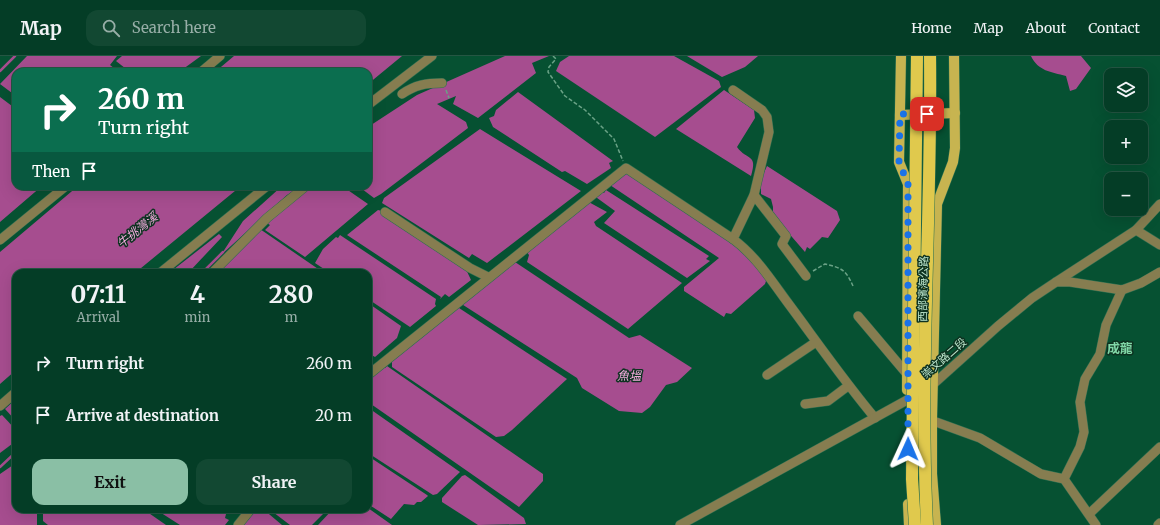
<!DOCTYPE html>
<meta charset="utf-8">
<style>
body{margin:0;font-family:Merriweather,"Noto Sans TC",serif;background:#124832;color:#f1f3f6;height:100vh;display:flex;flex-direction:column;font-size:15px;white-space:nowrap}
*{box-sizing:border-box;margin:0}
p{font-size:13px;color:#97aea7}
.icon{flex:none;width:22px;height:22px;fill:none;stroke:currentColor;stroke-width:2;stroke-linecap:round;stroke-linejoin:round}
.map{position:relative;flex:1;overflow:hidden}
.details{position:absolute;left:12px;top:213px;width:360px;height:244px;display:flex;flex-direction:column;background:#043d26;border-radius:12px;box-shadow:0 4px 16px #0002,0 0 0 1px #255643}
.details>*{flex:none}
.hud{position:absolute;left:12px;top:12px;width:360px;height:122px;border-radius:12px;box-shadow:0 4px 16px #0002,0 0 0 1px #255643;background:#0b6e4f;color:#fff;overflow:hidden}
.fabs{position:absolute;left:1104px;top:12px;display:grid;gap:8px}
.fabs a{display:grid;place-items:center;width:44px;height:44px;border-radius:8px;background:#043d26;box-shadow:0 4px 16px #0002,0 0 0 1px #255643;font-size:20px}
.pin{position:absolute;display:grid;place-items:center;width:34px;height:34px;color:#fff;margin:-17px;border-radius:8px;box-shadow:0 2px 6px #0006}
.me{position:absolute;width:44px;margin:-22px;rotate:1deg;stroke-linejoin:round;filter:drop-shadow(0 0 3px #0008)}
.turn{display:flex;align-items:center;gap:14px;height:84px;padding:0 20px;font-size:18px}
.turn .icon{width:52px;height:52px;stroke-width:2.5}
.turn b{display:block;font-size:28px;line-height:34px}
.then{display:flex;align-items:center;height:38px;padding:0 20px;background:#0003;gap:8px;font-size:15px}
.eta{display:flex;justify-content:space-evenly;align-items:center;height:68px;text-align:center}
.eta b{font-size:24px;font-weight:700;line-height:28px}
.button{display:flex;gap:8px;margin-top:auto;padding:8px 20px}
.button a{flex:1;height:46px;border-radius:12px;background:#8abfa5;color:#111;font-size:16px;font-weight:700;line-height:46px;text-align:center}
.button a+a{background:#124832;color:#f1f3f6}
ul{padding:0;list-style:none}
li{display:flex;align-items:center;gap:12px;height:52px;padding:0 20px}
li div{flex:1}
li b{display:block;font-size:15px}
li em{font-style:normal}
header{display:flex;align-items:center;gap:24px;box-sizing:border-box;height:56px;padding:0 20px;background:#043d26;border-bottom:1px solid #255643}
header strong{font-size:19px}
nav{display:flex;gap:22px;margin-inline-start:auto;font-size:14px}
.search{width:280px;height:36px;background:#124832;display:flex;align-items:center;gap:10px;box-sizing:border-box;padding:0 14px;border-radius:12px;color:#97aea7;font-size:15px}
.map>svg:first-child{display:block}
.water{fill:#a64d8f}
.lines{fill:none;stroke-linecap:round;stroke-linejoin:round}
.stream{stroke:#a64d8f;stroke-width:2.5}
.minor-casing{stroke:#2a6f51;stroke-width:10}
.major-casing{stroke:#2a6f51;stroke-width:11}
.path{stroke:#6aa286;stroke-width:1.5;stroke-dasharray:4 2;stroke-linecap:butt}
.minor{stroke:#867d50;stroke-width:9}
.major{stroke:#c7b450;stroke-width:10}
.highway-bridge-casing{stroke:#2a6f51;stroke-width:13;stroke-linecap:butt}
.highway-bridge{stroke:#e0c94d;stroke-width:12}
.route{stroke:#1a73e8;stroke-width:7;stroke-dasharray:0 12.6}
.labels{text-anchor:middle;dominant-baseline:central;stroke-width:3;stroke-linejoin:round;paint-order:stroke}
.street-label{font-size:11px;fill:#bce5cc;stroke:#0d3220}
.water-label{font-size:12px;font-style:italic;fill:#f2abdc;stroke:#0d3220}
.quarter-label{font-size:13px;font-weight:bold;fill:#81d7a7;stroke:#0d3220}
</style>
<header>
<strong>Map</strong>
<div class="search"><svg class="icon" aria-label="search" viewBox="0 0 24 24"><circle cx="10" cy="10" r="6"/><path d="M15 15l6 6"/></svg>Search here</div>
<nav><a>Home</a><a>Map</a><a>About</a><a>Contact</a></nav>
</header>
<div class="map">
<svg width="1160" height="469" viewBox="0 0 1160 469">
<rect width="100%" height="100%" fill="#065132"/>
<g class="water">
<path d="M27 0H117L110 9 119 16H16V40L0 28Z"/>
<path d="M122 0H201L179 16H130L116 5Z"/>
<path d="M234 0H402L368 28V16H215Z"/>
<path d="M505 0H549L532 7 536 17 478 62 453 48 456 40 437 48 466 66 468 72 381 138 374 142 358 130H368V71L417 39Z"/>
<path d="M569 0H674L719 25 721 31 655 81 556 15 560 6Z"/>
<path d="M687 0H758L745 11 722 21Z"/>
<path d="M1031 0H1081L1091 12 1076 33 1070 35 1066 20C1051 16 1038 15 1031 0Z"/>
<path d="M724 34 754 54 755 62 737 91C747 105 758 97 751 120L676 73Z"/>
<path d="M518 36 613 105 609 107 611 112 587 128 565 115 562 116 493 71 489 62 494 60 496 54Z"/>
<path d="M0 41 16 53V130H42L0 166Z"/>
<path d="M480 73 581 135 487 207 472 198 469 202 382 147 384 142Z"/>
<path d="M767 110 837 155 840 164 828 182 822 181 810 193 807 191 805 196 773 159V151L771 143 761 138V133L758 130Z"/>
<path d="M625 112 741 191 767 222 765 228 731 258 726 257 724 261 684 235V231L719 202 607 127Z"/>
<path d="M78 130H241L135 217H16V314L0 328V196Z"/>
<path d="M282 130H302L287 139 221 199 243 165Z"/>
<path d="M307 130H342L368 148 305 201 265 174 270 169 265 166Z"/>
<path d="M599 133 604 137 606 134 709 200 706 203 710 205 687 222 604 167 615 155 593 139Z"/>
<path d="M585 144 607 156 594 166 596 170 682 227 628 273 527 206 529 199 524 192Z"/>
<path d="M378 154 382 155 464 209 471 224 449 241 445 238 440 243 441 241 347 179Z"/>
<path d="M257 171 324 217H212Z"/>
<path d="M219 178 222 181 188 217H169Z"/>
<path d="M340 179 436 243 435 248 436 250 410 271 368 243V217H330L315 207 323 193 336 181 338 182Z"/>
<path d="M512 204 629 282 640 279 692 312 677 326 666 329 650 351 642 357 619 355 582 332 577 322 460 247Z"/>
<path d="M368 247 401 270 397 282 375 301 368 297Z"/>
<path d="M456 250 567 323 512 374 504 380 496 381 392 311V302Z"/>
<path d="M387 310 543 418V425L519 451 368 346V322L380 311 385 312Z"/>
<path d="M16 343V365L5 353Z"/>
<path d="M370 353 460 416 437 438 433 439 368 397V354Z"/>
<path d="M2 359 16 374V385L0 397V360Z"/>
<path d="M368 400 427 439 428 440 421 446H417L414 449 404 448 391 463 368 448Z"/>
<path d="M16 407V453H37V469H0V418Z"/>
<path d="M465 419 524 462 526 468 478 469 442 446V442L462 420Z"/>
<path d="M368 452 392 469H318L333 453Z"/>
<path d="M43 453H143L166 469H48L43 465Z"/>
<path d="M155 453H219L226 458 225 462 229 464 225 469H180Z"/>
<path d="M253 453H263L282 469H240Z"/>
<path d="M269 453H328L312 469H290Z"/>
</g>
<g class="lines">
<g class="stream">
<path d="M0 15 15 0"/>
<path d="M202 217 223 196"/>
<path d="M0 411 16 396"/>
</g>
<g class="minor-casing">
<g id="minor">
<path d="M201 16 220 0"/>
<path d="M733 34 762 54 767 61 769 76 754 139 733 183C756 200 771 224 788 247 817 286 844 325 875 362"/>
<path d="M402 38C415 29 426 27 442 27"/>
<path d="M368 49 432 0"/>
<path d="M754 139 786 180 782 188 806 220"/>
<path d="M385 156 470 212 488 221"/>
<path d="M1136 174 1160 189"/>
<path d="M0 184 66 130"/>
<path d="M160 217 267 130"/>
<path d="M212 217 267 162 306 130"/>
<path d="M1056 226 1136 174 1160 148"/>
<path d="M858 260 907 318"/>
<path d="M368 319 626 112 733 183"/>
<path d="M767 319 816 286"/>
<path d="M929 332 998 270 1032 242 1056 226H1070L1122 234 1141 227 1160 216"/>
<path d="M805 348 828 345 848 330"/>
<path d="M0 350 16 336"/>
<path d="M925 362 980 382 1041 418 1064 423 1096 469"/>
<path d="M1064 423 1080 391 1084 376 1080 346 1085 323 1100 298 1106 269 1122 234"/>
<path d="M1089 458 1160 391"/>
<path d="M238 469 251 453"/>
<path d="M680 469 918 338"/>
<path d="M1158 469 1160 467"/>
</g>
</g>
<g class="major-casing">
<g id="major">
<path d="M901 0 899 106 908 128 907 334"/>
<path d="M900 59 955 57"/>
<path d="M908 448 909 469"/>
<path d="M936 469 932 418V363L937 148 953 106 955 92 954 0"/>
</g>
</g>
<g class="path">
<path d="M553 0 556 3 549 11 548 16 565 40 585 54 614 83 623 105"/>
<path d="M446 34 449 42"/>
<path d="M813 215 825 208C842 212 846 214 853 230"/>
</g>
<use href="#minor" class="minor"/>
<use href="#major" class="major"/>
<g class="highway-bridge-casing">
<g id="highway-bridge">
<path d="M915 469 912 423 917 0"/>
<path d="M927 469C919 313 932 156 930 0"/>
</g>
</g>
<use href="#highway-bridge" class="highway-bridge"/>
</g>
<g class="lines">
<path class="route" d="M908 393V128L899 106 900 58H927"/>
</g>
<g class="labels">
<g class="street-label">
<text transform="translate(923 233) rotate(-89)">西部濱海公路</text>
<text transform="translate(944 302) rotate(-41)">崇文路二段</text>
</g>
<g class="water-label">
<text transform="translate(137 174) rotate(-39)">牛挑灣溪</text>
<text x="629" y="319">魚塭</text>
</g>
<g class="quarter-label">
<text x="1120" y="292">成龍</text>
</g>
</g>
</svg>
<div class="fabs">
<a><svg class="icon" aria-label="layers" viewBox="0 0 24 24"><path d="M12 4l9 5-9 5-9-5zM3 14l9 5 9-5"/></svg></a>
<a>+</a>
<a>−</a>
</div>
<div class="pin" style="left:927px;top:58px;background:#d93025"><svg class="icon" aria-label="arrive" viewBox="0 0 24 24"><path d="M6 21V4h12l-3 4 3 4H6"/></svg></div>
<svg class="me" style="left:908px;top:393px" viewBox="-20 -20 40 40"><path d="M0-17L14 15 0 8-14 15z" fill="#1a73e8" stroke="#fff" stroke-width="4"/></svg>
<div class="hud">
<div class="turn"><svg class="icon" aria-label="right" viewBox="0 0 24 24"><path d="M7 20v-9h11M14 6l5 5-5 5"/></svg><div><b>260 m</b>Turn right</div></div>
<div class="then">Then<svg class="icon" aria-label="arrive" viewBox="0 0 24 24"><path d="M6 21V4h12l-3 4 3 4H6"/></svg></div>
</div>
<section class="details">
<div class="eta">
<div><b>07:11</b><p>Arrival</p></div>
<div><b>4</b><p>min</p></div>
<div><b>280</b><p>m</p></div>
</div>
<ul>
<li><svg class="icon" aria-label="right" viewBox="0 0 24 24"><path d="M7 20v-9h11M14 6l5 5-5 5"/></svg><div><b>Turn right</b></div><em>260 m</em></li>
<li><svg class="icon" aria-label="arrive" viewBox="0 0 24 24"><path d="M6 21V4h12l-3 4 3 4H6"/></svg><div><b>Arrive at destination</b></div><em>20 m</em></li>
</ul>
<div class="button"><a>Exit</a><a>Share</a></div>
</section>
</div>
